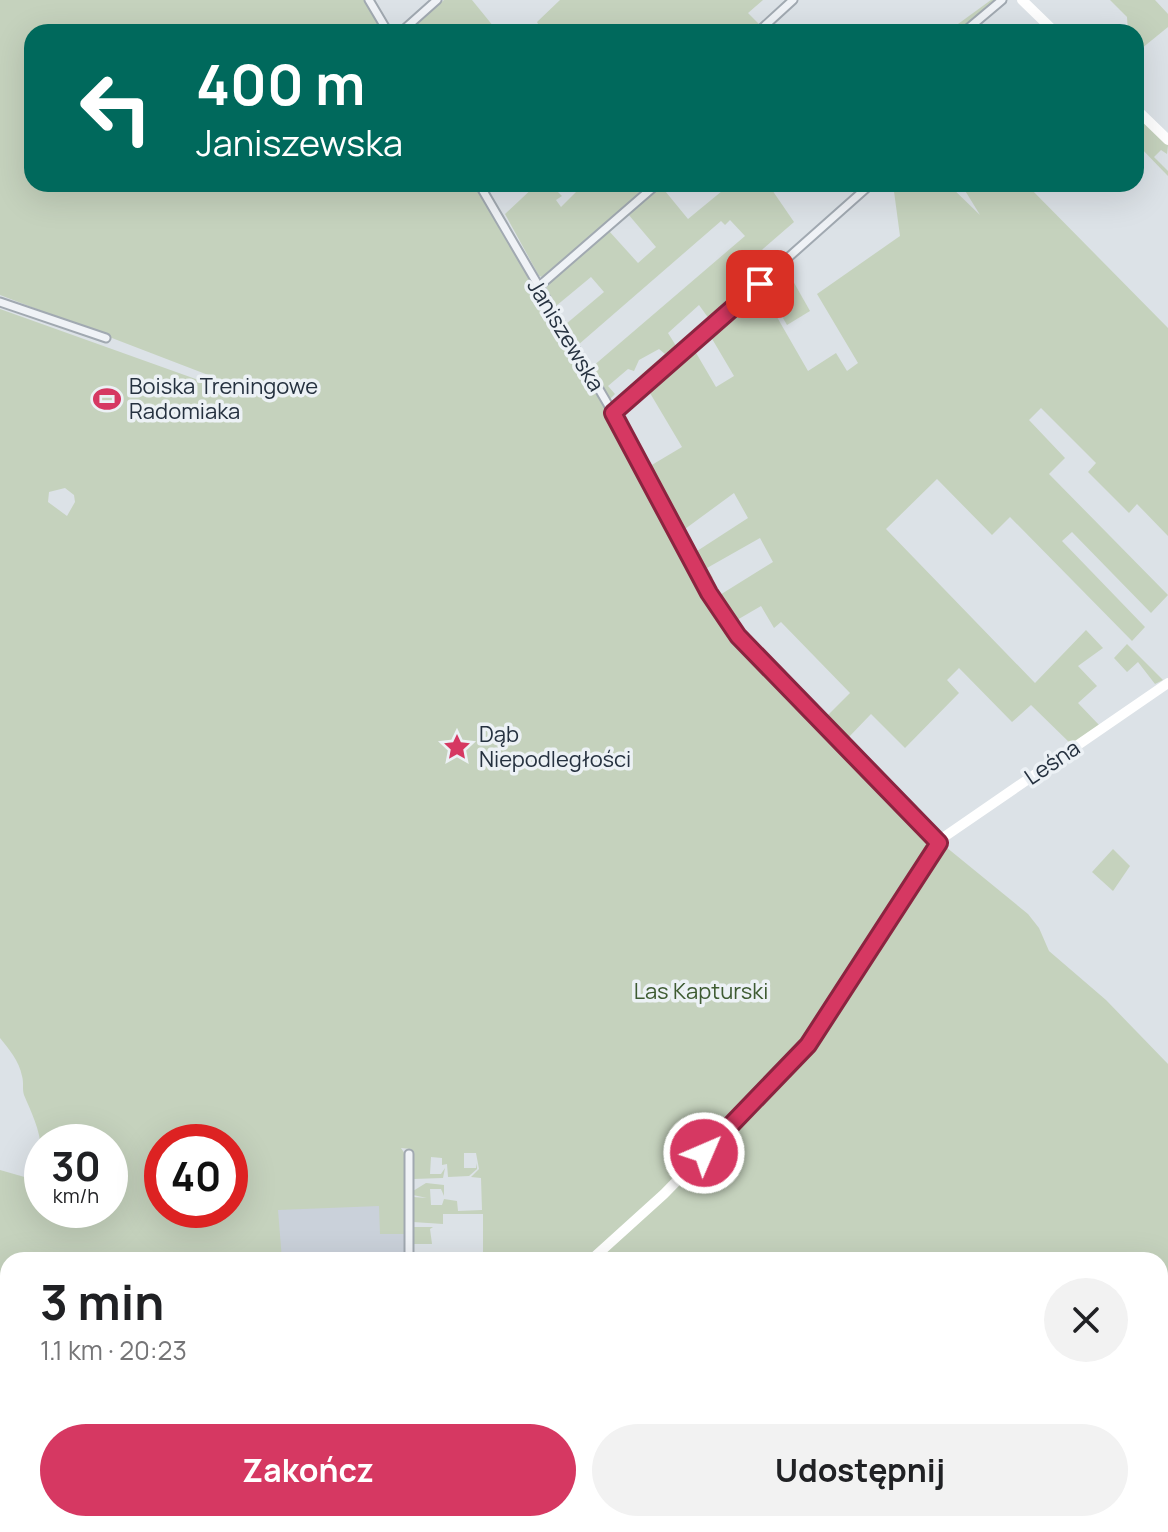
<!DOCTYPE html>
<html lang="pl">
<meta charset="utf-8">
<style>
body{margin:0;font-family:Manrope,sans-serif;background:#f2f2f2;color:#202124;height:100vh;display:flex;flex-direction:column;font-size:30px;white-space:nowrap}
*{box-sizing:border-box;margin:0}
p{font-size:26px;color:#757577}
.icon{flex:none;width:44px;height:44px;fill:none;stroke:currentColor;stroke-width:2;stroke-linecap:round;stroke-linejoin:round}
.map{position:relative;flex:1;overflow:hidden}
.panel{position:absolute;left:0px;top:1252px;width:1168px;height:280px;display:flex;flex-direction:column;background:#fff;border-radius:24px 24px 0 0;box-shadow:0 8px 32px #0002}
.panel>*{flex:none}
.guide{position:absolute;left:24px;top:24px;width:1120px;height:168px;border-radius:24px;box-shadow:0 8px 32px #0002;background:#00695c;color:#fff;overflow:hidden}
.speed{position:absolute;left:24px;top:1124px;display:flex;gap:16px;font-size:40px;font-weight:700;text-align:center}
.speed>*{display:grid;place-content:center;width:104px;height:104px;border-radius:50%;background:#fff;box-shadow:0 8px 32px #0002;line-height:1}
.speed small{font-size:20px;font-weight:400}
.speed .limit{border:12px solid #d22;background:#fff;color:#111}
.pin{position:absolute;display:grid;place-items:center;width:68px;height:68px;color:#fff;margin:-34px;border-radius:16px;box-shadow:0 4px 12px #0006}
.me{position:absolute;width:88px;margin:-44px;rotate:45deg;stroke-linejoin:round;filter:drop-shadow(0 0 6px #0008)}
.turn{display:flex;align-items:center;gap:28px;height:168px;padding:0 40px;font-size:36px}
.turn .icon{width:104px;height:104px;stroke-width:2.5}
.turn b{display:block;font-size:56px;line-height:68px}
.round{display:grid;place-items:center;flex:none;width:84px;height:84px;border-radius:42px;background:#f2f2f2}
.overview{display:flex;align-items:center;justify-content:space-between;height:136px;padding:0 40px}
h1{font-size:48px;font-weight:700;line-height:60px}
.action{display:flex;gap:16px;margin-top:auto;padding:16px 40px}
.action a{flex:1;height:92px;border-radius:48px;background:#d63862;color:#fff;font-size:32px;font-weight:700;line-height:92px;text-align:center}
.action a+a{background:#f2f2f2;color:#202124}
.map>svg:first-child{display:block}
.built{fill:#cad1da}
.green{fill:#c5d2bd;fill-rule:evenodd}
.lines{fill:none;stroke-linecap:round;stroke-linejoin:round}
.street-casing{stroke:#a1a9b1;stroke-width:11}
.street{stroke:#eff2f6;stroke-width:7}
.secondary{stroke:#fff;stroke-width:10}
.route-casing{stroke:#8b2440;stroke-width:20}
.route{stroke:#d63862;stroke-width:14}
.labels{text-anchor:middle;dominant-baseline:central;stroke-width:7;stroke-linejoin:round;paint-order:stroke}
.street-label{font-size:22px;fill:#25313f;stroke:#ecf1f5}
.poi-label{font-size:22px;fill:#25313f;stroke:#ecf1f5;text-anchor:start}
.park-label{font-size:22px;fill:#3e5b32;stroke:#ecf1f5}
</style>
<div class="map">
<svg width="1168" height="1532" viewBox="0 0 1168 1532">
<rect width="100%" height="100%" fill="#dce2e7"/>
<path class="built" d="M255 1150 405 1154 404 1260H265Z"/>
<g class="green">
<path d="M0 0H366L386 32H32V184H476L559 322 703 587 746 648 928 837 946 847 1028 914 1039 928 1049 951 1106 1000 1168 1064V1532H318L316 1524H1160V1260H483V1214H443V1224L413 1222V1197L427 1198 413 1195V1191L426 1183 444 1185V1196L441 1189H430L431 1205H442L444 1199 457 1201 458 1211 482 1210 481 1178 471 1177 479 1169 476 1153H464V1168H476L477 1163V1169L469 1176 448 1177 447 1164 442 1165V1158L431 1157 430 1174H441L445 1168 443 1178 413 1179 411 1149 401 1148 405 1154V1234H380L379 1206 278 1210 282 1260H8V1524H43L41 1532H0V1170L28 1178C54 1156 34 1119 24 1095 22 1089 24 1083 22 1076 19 1061 9 1049 0 1038V309L218 387 229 383 0 295ZM65 488 74 495 75 502 67 516 48 502 49 492ZM42 1142H110V1210H42ZM162 1142H230V1210H162Z"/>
<path d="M444 0H472L498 32H407Z"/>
<path d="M560 0H763L748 13 761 26 754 32H542L537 22Z"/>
<path d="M991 0H998L959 32H947Z"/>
<path d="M1110 0H1155L1168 14V27L1136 53V32H1128L1127 17Z"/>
<path d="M1136 113 1168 145 1167 154 1161 150 1154 157 1168 171V176L1136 143Z"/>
<path d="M537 184H550L562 196 556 200 561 207 584 184H653L546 278 539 276 505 214Z"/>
<path d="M723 184H768L794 222 732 276 744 294 712 323 699 305 668 333 678 349 627 394 642 374 665 354 659 349 639 360 634 371 628 369 608 386 615 394 610 399 592 367 745 236 730 220 725 225 721 221 578 345 566 324 604 292 591 277 556 306 545 285 609 231 638 263 656 247 628 214 661 186 688 219 722 191Z"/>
<path d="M893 184H948L980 215 961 184H1026L1168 328V536L1137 504 1129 513 1088 472 1096 463 1041 408 1029 420 1065 458 1049 474 1168 595 1151 613 1072 532 1062 541 1145 627 1132 641 1010 517 992 535 937 479 886 529 1035 683 1086 630 1103 648 1078 666 1097 686 1078 703 1100 726 1072 745 1031 705 1012 722 959 668 947 680 959 693 905 748 871 714 847 739 826 717 850 693 781 622 774 628 761 606 737 620 747 634 742 636 715 598 773 562 760 538 707 568 713 578 706 581 694 553 748 518 734 493 685 529 695 546 692 548 645 469 682 447 647 388 692 346 716 387 734 376 708 332 757 292 762 291 808 371 836 353 847 371 858 363 817 294 900 236Z"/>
<path d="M784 265 810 311 787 325 763 283Z"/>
<path d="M1127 644 1163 680 1155 684 1138 662 1127 672 1114 658Z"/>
<path d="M1113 849 1130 866 1113 891 1092 872Z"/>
<path d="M414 1227H433L430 1229 432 1244H414Z"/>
<path d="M58 1524H132L128 1532 111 1529 108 1532H75Z"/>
</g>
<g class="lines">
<g class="street-casing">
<g id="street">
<path d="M369 0 388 32"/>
<path d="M401 32 437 0"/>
<path d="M758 32 793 0"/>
<path d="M964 32 1002 0"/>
<path d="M479 184 613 413 730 625 939 843"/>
<path d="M537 288 657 184"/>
<path d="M0 302 106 338"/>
<path d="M613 413 871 184"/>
<path d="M409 1154V1260"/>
</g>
</g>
<use href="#street" class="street"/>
<g class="secondary">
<path d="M1022 0 1055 32"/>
<path d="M1136 109 1168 140"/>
<path d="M591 1260 664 1194 798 1057 944 837 1168 683"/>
<path d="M188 1532 201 1524"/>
</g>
</g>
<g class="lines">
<g class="route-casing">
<path id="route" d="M704 1153 808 1045 939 843 738 636 709 593 613 413 760 284"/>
</g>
<use href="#route" class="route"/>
</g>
<defs>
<g id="stadium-bare" transform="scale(2.16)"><path d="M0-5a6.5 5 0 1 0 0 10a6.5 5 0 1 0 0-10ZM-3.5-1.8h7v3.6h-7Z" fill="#d63862" stroke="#ecf1f5" stroke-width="2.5" paint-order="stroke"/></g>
<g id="sight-bare" transform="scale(2.16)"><path d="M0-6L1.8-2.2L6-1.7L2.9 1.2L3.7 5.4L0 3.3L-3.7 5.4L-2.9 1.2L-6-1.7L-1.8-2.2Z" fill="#d63862" stroke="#ecf1f5" stroke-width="2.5" paint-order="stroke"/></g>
</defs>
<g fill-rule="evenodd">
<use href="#stadium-bare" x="107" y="399"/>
<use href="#sight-bare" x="457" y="747"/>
</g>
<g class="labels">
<g class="street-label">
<text transform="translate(566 335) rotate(59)">Janiszewska</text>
<text transform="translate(1052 762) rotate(-34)">Leśna</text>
</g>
<g class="poi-label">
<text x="129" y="386">Boiska Treningowe<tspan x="129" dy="25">Radomiaka</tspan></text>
<text x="479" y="734">Dąb<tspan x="479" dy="25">Niepodległości</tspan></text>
</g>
<g class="park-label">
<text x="701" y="991">Las Kapturski</text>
</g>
</g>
</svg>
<div class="speed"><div>30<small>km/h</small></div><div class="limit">40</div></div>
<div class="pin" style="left:760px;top:284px;background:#d93025"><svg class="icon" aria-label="arrive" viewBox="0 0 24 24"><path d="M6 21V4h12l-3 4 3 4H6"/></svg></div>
<svg class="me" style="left:704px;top:1153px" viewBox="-20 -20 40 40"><circle r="17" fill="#d63862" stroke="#fff" stroke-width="3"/><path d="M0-11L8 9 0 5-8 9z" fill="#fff"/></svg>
<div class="guide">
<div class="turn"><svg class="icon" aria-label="left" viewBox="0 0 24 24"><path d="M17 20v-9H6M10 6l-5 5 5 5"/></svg><div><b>400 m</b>Janiszewska</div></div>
</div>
<section class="panel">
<div class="overview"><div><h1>3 min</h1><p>1.1 km · 20:23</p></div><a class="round"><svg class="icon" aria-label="close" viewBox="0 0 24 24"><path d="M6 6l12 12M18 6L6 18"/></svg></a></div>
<div class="action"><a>Zakończ</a><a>Udostępnij</a></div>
</section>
</div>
